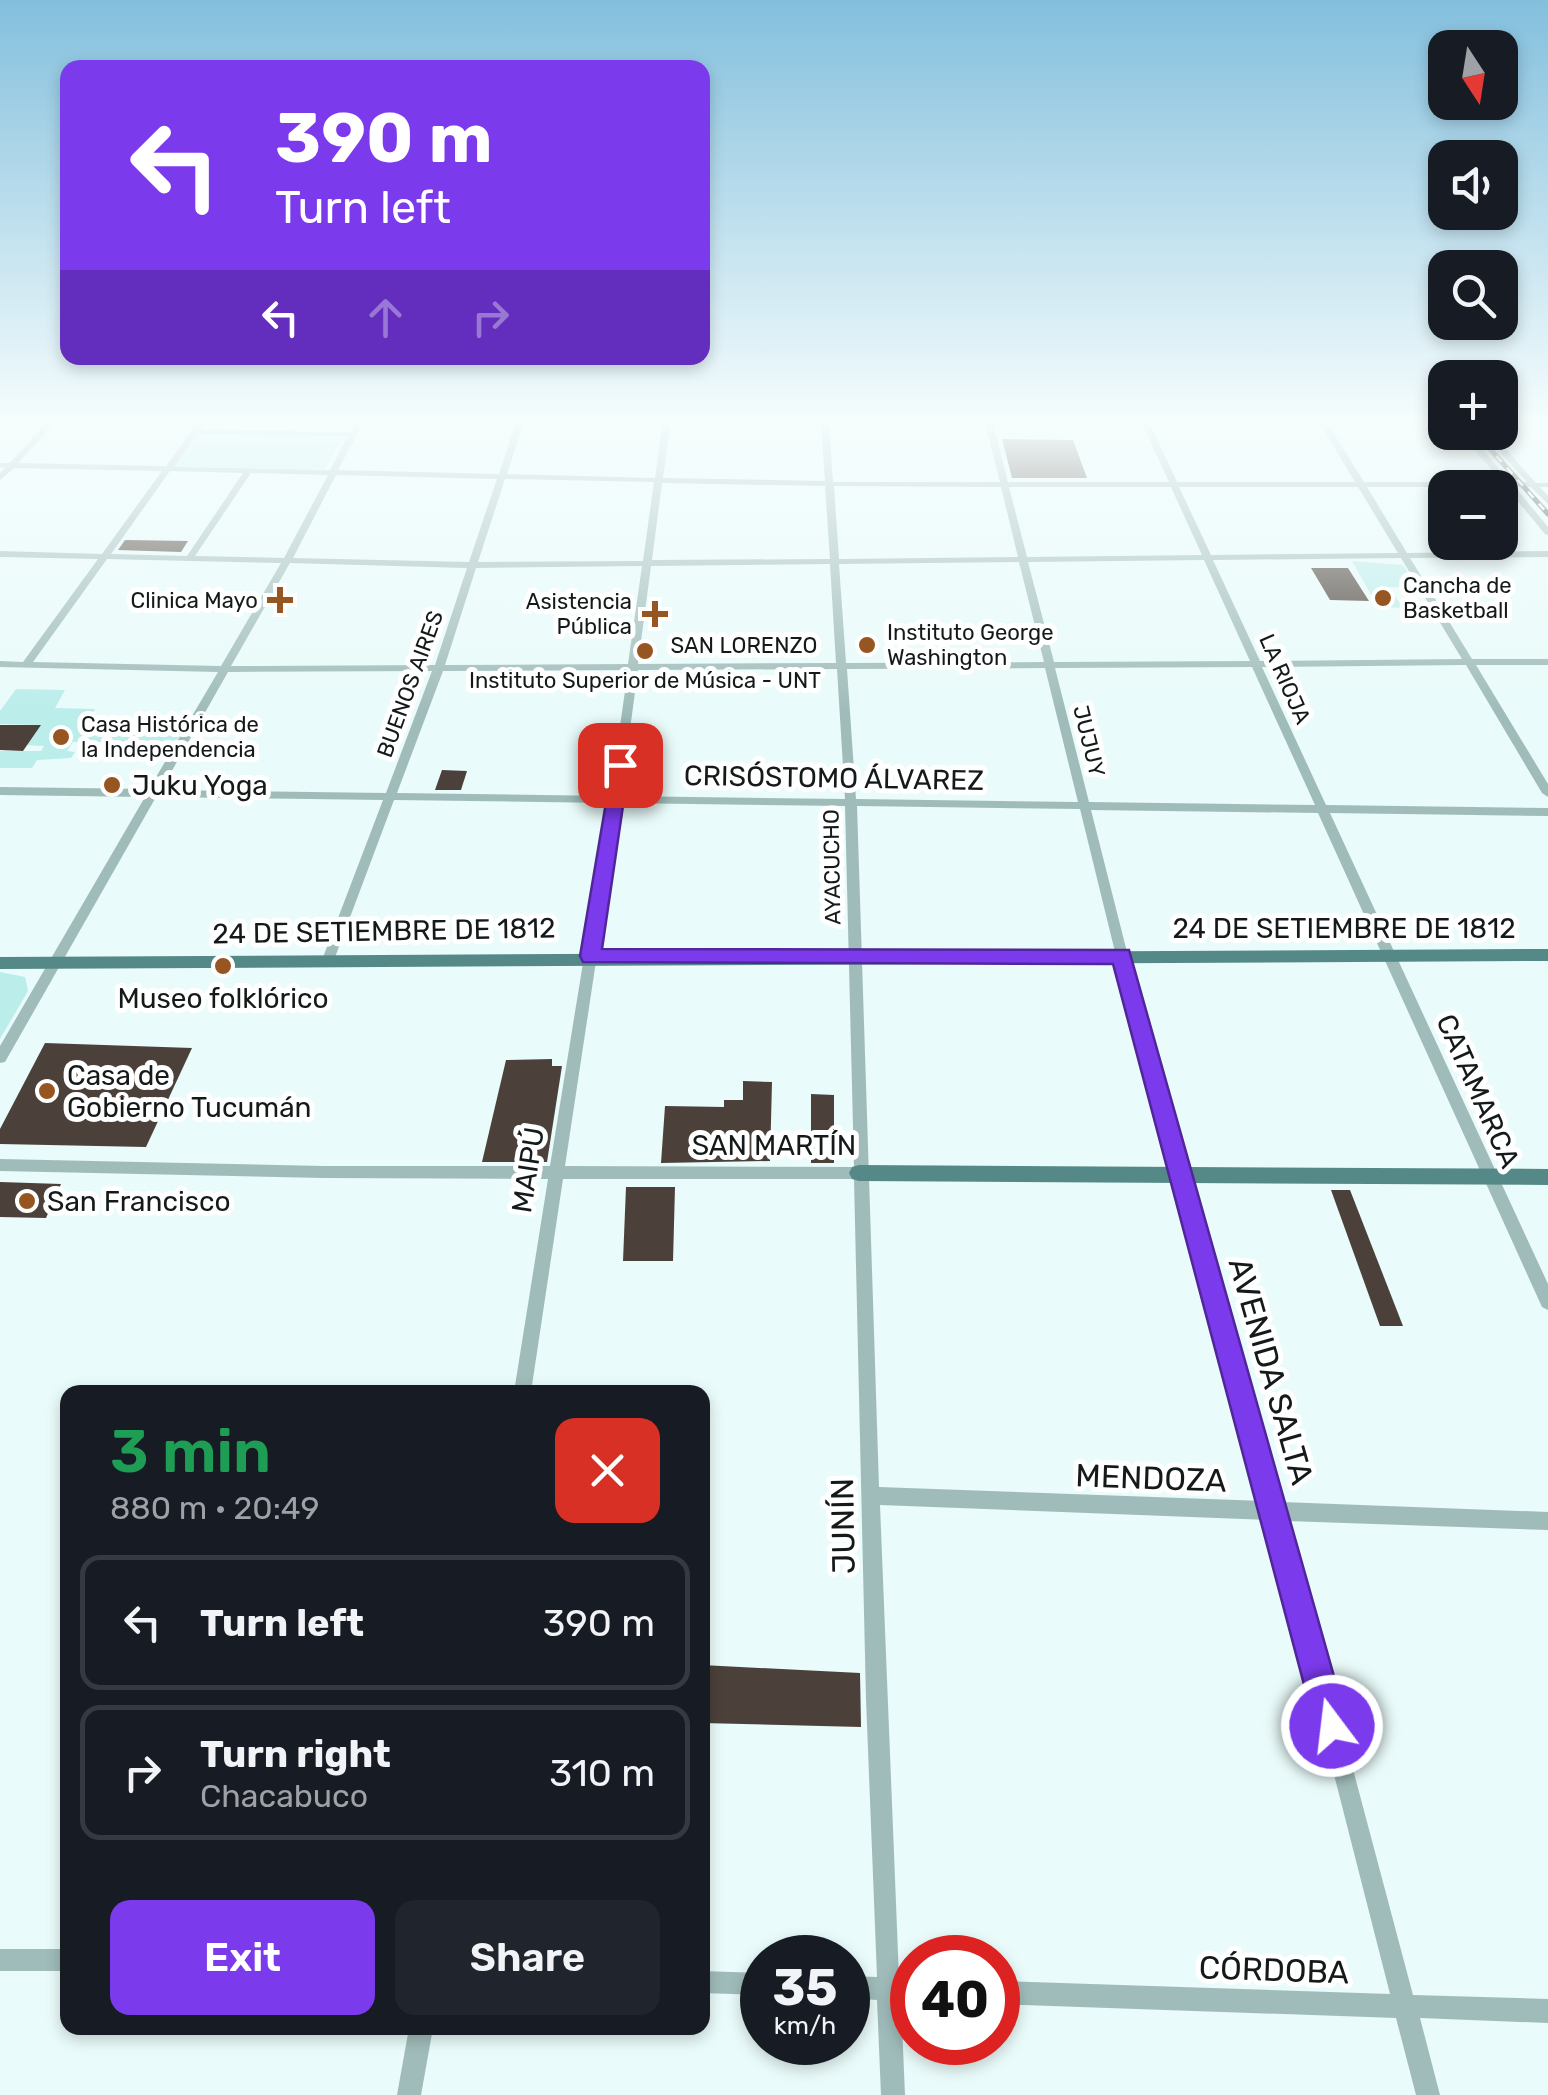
<!DOCTYPE html>
<meta charset="utf-8">
<style>
body{margin:0;font-family:Rubik,sans-serif;background:#20242c;color:#f1f3f6;height:100vh;display:flex;flex-direction:column;font-size:38px;white-space:nowrap}
*{box-sizing:border-box;margin:0}
p{font-size:32px;color:#9ea1a6}
.icon{flex:none;width:55px;height:55px;fill:none;stroke:currentColor;stroke-width:2;stroke-linecap:round;stroke-linejoin:round}
.map{position:relative;flex:1;overflow:hidden}
.drawer{position:absolute;left:60px;top:1385px;width:650px;height:650px;display:flex;flex-direction:column;background:#171b24;border-radius:20px;box-shadow:0 5px 15px #0003}
.drawer>*{flex:none}
.top-card{position:absolute;left:60px;top:60px;width:650px;height:305px;border-radius:20px;box-shadow:0 5px 15px #0003;background:#7c3aed;color:#fff;overflow:hidden}
.needle{width:65px;rotate:168deg}
.tools{position:absolute;left:1428px;top:30px;display:grid;gap:20px}
.tools a{display:grid;place-items:center;width:90px;height:90px;border-radius:20px;background:#171b24;box-shadow:0 5px 15px #0003;font-size:50px}
.speed{position:absolute;left:740px;top:1935px;display:flex;gap:20px;font-size:50px;font-weight:700;text-align:center}
.speed>*{display:grid;place-content:center;width:130px;height:130px;border-radius:50%;background:#171b24;box-shadow:0 5px 15px #0003;line-height:1}
.speed small{font-size:25px;font-weight:400}
.speed .limit{border:15px solid #d22;background:#fff;color:#111}
.pin{position:absolute;display:grid;place-items:center;width:85px;height:85px;color:#fff;margin:-42px;border-radius:20px;box-shadow:0 5px 15px #0006}
.me{position:absolute;width:110px;margin:-55px;rotate:345deg;stroke-linejoin:round;filter:drop-shadow(0 0 8px #0008)}
.turn{display:flex;align-items:center;gap:35px;height:210px;padding:0 50px;font-size:45px}
.turn .icon{width:130px;height:130px;stroke-width:2.5}
.turn b{display:block;font-size:70px;line-height:85px}
.lanes{display:flex;align-items:center;height:95px;padding:0 50px;background:#0003;justify-content:center;gap:50px;direction:ltr}
.lanes .off{opacity:.35}
.round{display:grid;place-items:center;flex:none;width:105px;height:105px;border-radius:20px;background:#20242c}
.headline{display:flex;align-items:center;justify-content:space-between;height:170px;padding:0 50px}
h1{font-size:60px;font-weight:600;line-height:75px;color:#1e9e55}
.cta{display:flex;gap:20px;margin-top:auto;padding:20px 50px}
.cta a{flex:1;height:115px;border-radius:20px;background:#7c3aed;color:#fff;font-size:40px;font-weight:600;line-height:115px;text-align:center}
.cta a+a{background:#20242c;color:#f1f3f6}
ul{padding:0;list-style:none}
li{display:flex;align-items:center;gap:30px;height:135px;margin:0 20px 15px;padding:0 30px;border:5px solid #363941;border-radius:20px}
li div{flex:1}
li b{display:block;font-size:38px}
li em{font-style:normal}
.map>svg:first-child{display:block}
.green{fill:#bbedeb}
.building{fill:#4b413a}
.lines{fill:none;stroke-linecap:round;stroke-linejoin:round}
.minor{fill:#a0bcba;fill-rule:evenodd}
.major{fill:#548987;fill-rule:evenodd}
.rail-casing{stroke:#414a4a;stroke-width:5}
.rail{stroke:#fff;stroke-width:2.5;stroke-dasharray:8;stroke-linecap:butt}
.route{fill:#7c3aed;stroke:#51269a;stroke-width:2.5}
.poi-dot{fill:#975521;stroke:#fff;stroke-width:4}
.labels{text-anchor:middle;dominant-baseline:central;stroke-width:10;stroke-linejoin:round;paint-order:stroke}
.far-poi-label{font-size:22px;fill:#141a1a;stroke:#fff;text-anchor:start}
.far-street-label{font-size:22px;fill:#141a1a;stroke:#fff}
.street-label{font-size:28px;fill:#141a1a;stroke:#fff}
.poi-label{font-size:28px;fill:#141a1a;stroke:#fff;text-anchor:start}
.near-street-label{font-size:32px;fill:#141a1a;stroke:#fff}
</style>
<div class="map">
<svg width="1548" height="2095" viewBox="0 0 1548 2095">
<rect width="100%" height="100%" fill="#e9fbfa"/>
<g class="green">
<path d="M197 435H344L325 469 170 467Z"/>
<path d="M1352 561 1403 565 1418 588 1389 587 1403 608 1378 607Z"/>
<path d="M16 689 65 690 55 708 95 709 86 726 185 727 176 742H73L67 751 75 752 71 758 37 760 32 768H0V751H41L44 746 27 745 41 725 0 724V711Z"/>
<path d="M0 972 25 977 28 991 0 1039Z"/>
</g>
<g class="building">
<path d="M1002 439 1073 440 1087 478H1012Z"/>
<path d="M125 540 188 541 181 552 118 550Z"/>
<path d="M1311 568H1348L1369 601 1330 600Z"/>
<path d="M0 725H41L23 751 0 750Z"/>
<path d="M633 750H654L652 773H630Z"/>
<path d="M442 770 467 771 461 790H435Z"/>
<path d="M45 1043 192 1048 146 1147 0 1144V1129Z"/>
<path d="M552 1059V1066H562L547 1162H482L506 1060Z"/>
<path d="M743 1081 772 1082 770 1161 661 1163 665 1106 724 1107V1100H743Z"/>
<path d="M811 1094 834 1095V1163H811Z"/>
<path d="M0 1182 61 1184 46 1218 0 1217Z"/>
<path d="M626 1187H675L673 1261H623Z"/>
<path d="M1331 1190H1350L1403 1326H1380Z"/>
<path d="M702 1665 860 1673 861 1727 702 1723Z"/>
</g>
<g class="lines">
<g class="minor">
<path d="M50 419H58L18 463 166 466 200 419H208L200 430 351 432 357 419H365L338 470 499 474 517 419H525L507 474 655 478 663 419H671L663 478 825 481 821 419H829L833 482H1000L984 419H992L1008 482H1169L1140 419H1148L1177 482H1355L1317 419H1325L1364 482H1502L1459 432H1468L1510 482H1527L1482 432H1491L1536 483H1548V487H1540L1548 496V504L1531 487H1515L1548 527V535L1545 534 1506 487H1367L1407 553 1548 551V557L1410 558 1472 659H1548V665H1476L1548 784V797L1542 793 1466 665 1262 667 1326 805 1548 808V816L1330 813 1548 1284V1310L1542 1307 1318 813 1091 810 1128 956 1282 1502 1548 1512V1530L1287 1521 1413 1995 1548 1999V2023L1420 2018 1440 2095H1416L1396 2018 998 2004V1981L1390 1994 1269 1520 880 1505 899 1978 912 1979V2001H901L905 2095H881L877 2000 848 1998V1976L877 1977 866 1699 854 1179H563L531 1392H514L548 1179 324 1178 0 1171V1159L324 1166H550L609 803 394 800 334 960 328 965 322 960 383 800 156 797 5 1062 0 1063V1046L145 797 0 795V787L149 789 218 672 0 667V661L23 662 98 559 0 557V551L102 554 162 471 14 468 0 480V473L5 468 0 467V463H10ZM197 434 348 436 330 470 174 467ZM170 471 243 473 187 556 111 554ZM251 473 328 475 284 558 195 556ZM336 475 497 479 469 562 293 558ZM505 479 654 482 643 561 478 562ZM662 483 825 486 830 559 652 560ZM834 486 1001 487 1018 557 839 559ZM1009 487H1171L1202 555 1027 557ZM1179 487H1358L1398 553 1211 555ZM1401 558 1462 659 1260 661 1213 560ZM107 559 281 563 221 666 33 662ZM1204 560 1250 661 1054 662 1028 562ZM1019 562 1044 662 846 663 839 564ZM290 563 467 568 435 665 231 666ZM830 564 836 663 638 664 651 566ZM642 566 628 664 445 665 476 568ZM1252 667 1315 805 1089 802 1055 668ZM1045 668 1078 802 856 799 847 669ZM837 669 845 799 621 796 638 670ZM628 670 610 796 397 793 443 671ZM432 671 386 793 161 790 228 672ZM620 803 845 806 854 1167 565 1166ZM857 806 1080 809 1116 956 1264 1501 879 1487Z"/>
<rect x="0" y="1949" width="68" height="22"/>
<path d="M702 1971 762 1973V1995L702 1993Z"/>
<path d="M409 2028H433L421 2095H397Z"/>
</g>
<g class="major">
<path d="M1548 949V961L0 969V957Z"/>
<path d="M859 1165 1548 1169V1185L859 1181 852 1179 849 1173 852 1167Z"/>
</g>
<g class="rail-casing">
<path id="rail" d="M1475 432 1548 514"/>
</g>
<use href="#rail" class="rail"/>
</g>
<linearGradient id="sky" x2="0" y2="1"><stop stop-color="#83bfdd"/><stop offset="0.59" stop-color="#f5fdfd"/><stop offset="1" stop-color="#f5fdfd" stop-opacity="0"/></linearGradient>
<rect width="1548" height="712" fill="url(#sky)"/>
<path class="route" d="M613 761 629 765 602 949 1129 950 1348 1726 1343 1738 1332 1743 1320 1738 1315 1726 1113 964 583 962 580 956Z"/>
<g class="poi-dot">
<circle cx="1383" cy="598" r="10"/>
<path d="M275 585h10v10h10v10h-10v10h-10v-10h-10v-10h10z"/>
<path d="M650 599h10v10h10v10h-10v10h-10v-10h-10v-10h10z"/>
<circle cx="867" cy="645" r="10"/>
<circle cx="645" cy="651" r="10"/>
<circle cx="61" cy="737" r="10"/>
<circle cx="112" cy="785" r="10"/>
<circle cx="223" cy="966" r="10"/>
<circle cx="47" cy="1091" r="10"/>
<circle cx="27" cy="1201" r="10"/>
</g>
<g class="labels">
<g class="far-poi-label">
<text x="1403" y="585">Cancha de<tspan x="1403" dy="25">Basketball</tspan></text>
<text x="258" y="600" text-anchor="end">Clinica Mayo</text>
<text x="632" y="601" text-anchor="end">Asistencia<tspan x="632" dy="25">Pública</tspan></text>
<text x="887" y="632">Instituto George<tspan x="887" dy="25">Washington</tspan></text>
<text x="645" y="680" text-anchor="middle">Instituto Superior de Música - UNT</text>
<text x="81" y="724">Casa Histórica de<tspan x="81" dy="25">la Independencia</tspan></text>
</g>
<g class="far-street-label">
<text x="744" y="645">SAN LORENZO</text>
<text transform="translate(1285 679) rotate(66)">LA RIOJA</text>
<text transform="translate(410 684) rotate(-70)">BUENOS AIRES</text>
<text transform="translate(1089 741) rotate(76)">JUJUY</text>
<text transform="translate(832 867) rotate(-91)">AYACUCHO</text>
</g>
<g class="street-label">
<text transform="translate(834 778) rotate(1)">CRISÓSTOMO ÁLVAREZ</text>
<text x="1344" y="928">24 DE SETIEMBRE DE 1812</text>
<text transform="translate(384 931) rotate(-1)">24 DE SETIEMBRE DE 1812</text>
<text transform="translate(1478 1091) rotate(66)">CATAMARCA</text>
<text x="774" y="1145">SAN MARTÍN</text>
<text transform="translate(528 1170) rotate(-81)">MAIPÚ</text>
</g>
<g class="poi-label">
<text x="132" y="785">Juku Yoga</text>
<text x="223" y="998" text-anchor="middle">Museo folklórico</text>
<text x="67" y="1075">Casa de<tspan x="67" dy="32">Gobierno Tucumán</tspan></text>
<text x="47" y="1201">San Francisco</text>
</g>
<g class="near-street-label">
<text transform="translate(1271 1371) rotate(74)">AVENIDA SALTA</text>
<text transform="translate(1151 1478) rotate(2)">MENDOZA</text>
<text transform="translate(843 1526) rotate(-91)">JUNÍN</text>
<text transform="translate(1274 1970) rotate(2)">CÓRDOBA</text>
</g>
</g>
</svg>
<div class="tools">
<a><svg class="needle" viewBox="-14 -14 28 28"><path d="M0-13l5 13h-10z" fill="#e53935"/><path d="M0 13l5-13h-10z" fill="#9ea1a6"/></svg></a>
<a><svg class="icon" aria-label="sound" viewBox="0 0 24 24"><path d="M4 9h4l5-4v14l-5-4H4zM17 9q2 3 0 6"/></svg></a>
<a><svg class="icon" aria-label="search" viewBox="0 0 24 24"><circle cx="10" cy="10" r="6"/><path d="M15 15l6 6"/></svg></a>
<a>+</a>
<a>−</a>
</div>
<div class="speed"><div>35<small>km/h</small></div><div class="limit">40</div></div>
<div class="pin" style="left:620px;top:765px;background:#d93025"><svg class="icon" aria-label="arrive" viewBox="0 0 24 24"><path d="M6 21V4h12l-3 4 3 4H6"/></svg></div>
<svg class="me" style="left:1332px;top:1726px" viewBox="-20 -20 40 40"><circle r="17" fill="#7c3aed" stroke="#fff" stroke-width="3"/><path d="M0-11L8 9 0 5-8 9z" fill="#fff"/></svg>
<div class="top-card">
<div class="turn"><svg class="icon" aria-label="left" viewBox="0 0 24 24"><path d="M17 20v-9H6M10 6l-5 5 5 5"/></svg><div><b>390 m</b>Turn left</div></div>
<div class="lanes"><svg class="icon" aria-label="left" viewBox="0 0 24 24"><path d="M17 20v-9H6M10 6l-5 5 5 5"/></svg><svg class="icon off" aria-label="ahead" viewBox="0 0 24 24"><path d="M12 20V5M6 11l6-6 6 6"/></svg><svg class="icon off" aria-label="right" viewBox="0 0 24 24"><path d="M7 20v-9h11M14 6l5 5-5 5"/></svg></div>
</div>
<section class="drawer">
<div class="headline"><div><h1>3 min</h1><p>880 m · 20:49</p></div><a class="round" style="background:#d93025;color:#fff"><svg class="icon" aria-label="close" viewBox="0 0 24 24"><path d="M6 6l12 12M18 6L6 18"/></svg></a></div>
<ul>
<li><svg class="icon" aria-label="left" viewBox="0 0 24 24"><path d="M17 20v-9H6M10 6l-5 5 5 5"/></svg><div><b>Turn left</b></div><em>390 m</em></li>
<li><svg class="icon" aria-label="right" viewBox="0 0 24 24"><path d="M7 20v-9h11M14 6l5 5-5 5"/></svg><div><b>Turn right</b><p>Chacabuco</p></div><em>310 m</em></li>
</ul>
<div class="cta"><a>Exit</a><a>Share</a></div>
</section>
</div>
